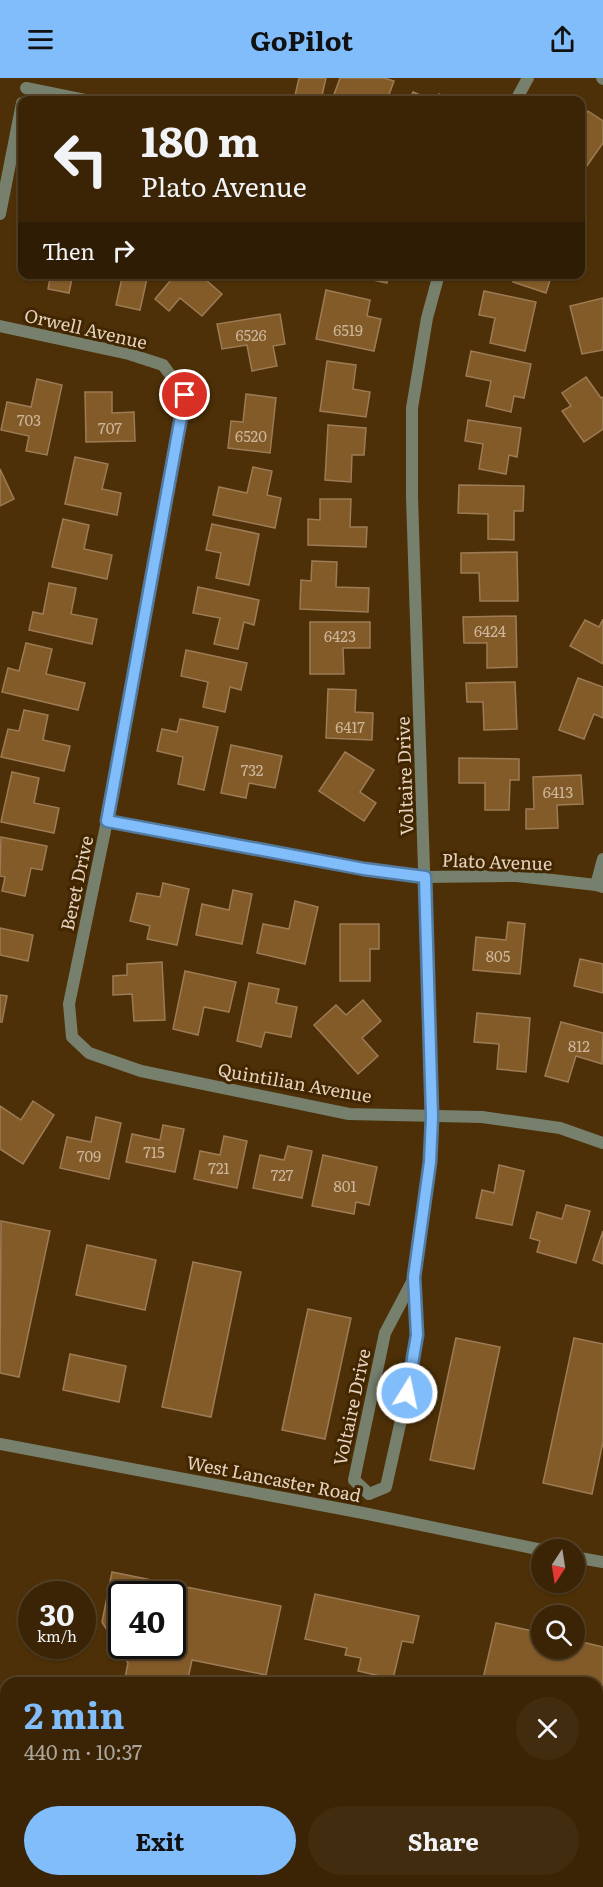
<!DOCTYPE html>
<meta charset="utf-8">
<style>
body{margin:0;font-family:Literata,serif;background:#412c0f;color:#f1f3f6;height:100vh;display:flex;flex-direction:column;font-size:22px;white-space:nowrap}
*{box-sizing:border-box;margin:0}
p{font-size:20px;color:#aba49a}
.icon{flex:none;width:33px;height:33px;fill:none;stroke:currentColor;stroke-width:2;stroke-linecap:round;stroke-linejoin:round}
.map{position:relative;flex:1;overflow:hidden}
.sheet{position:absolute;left:0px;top:1599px;width:603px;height:210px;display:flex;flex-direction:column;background:#3a2405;border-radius:18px 18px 0 0;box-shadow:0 2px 4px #0004,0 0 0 2px #544127}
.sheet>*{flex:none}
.banner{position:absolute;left:18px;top:18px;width:567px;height:183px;border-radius:12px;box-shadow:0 2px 4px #0004,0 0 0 2px #544127;background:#3a2405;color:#f1f3f6;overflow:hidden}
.needle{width:39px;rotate:192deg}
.fabs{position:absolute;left:531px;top:1461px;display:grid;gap:12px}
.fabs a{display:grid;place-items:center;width:54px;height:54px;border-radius:50%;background:#3a2405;box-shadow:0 2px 4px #0004,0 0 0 2px #544127;font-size:30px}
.speed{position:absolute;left:18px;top:1503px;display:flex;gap:12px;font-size:30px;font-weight:700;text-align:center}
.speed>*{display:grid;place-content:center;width:78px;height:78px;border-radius:50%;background:#3a2405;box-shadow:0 2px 4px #0004,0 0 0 2px #544127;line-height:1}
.speed small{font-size:15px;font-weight:400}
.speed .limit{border:3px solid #111;border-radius:9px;background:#fff;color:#111}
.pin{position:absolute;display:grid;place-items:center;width:51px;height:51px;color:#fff;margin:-26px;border:3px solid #fff;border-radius:50%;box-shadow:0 2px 6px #0007}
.me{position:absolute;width:66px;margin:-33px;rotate:10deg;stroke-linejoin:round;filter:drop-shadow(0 0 4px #0008)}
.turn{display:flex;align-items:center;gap:21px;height:126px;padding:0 24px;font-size:27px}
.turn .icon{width:78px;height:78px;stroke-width:2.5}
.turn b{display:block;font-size:42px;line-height:51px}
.then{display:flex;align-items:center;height:57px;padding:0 24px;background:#0003;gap:12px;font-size:22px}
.round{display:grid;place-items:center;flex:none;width:63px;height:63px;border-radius:32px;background:#412c0f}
.head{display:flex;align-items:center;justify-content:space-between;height:102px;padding:0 24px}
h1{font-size:36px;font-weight:700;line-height:45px;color:#80bdfa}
.primary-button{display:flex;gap:12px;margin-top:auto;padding:12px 24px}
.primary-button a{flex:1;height:69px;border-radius:36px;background:#80bdfa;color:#111;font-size:24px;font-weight:700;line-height:69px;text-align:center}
.primary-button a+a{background:#412c0f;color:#f1f3f6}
header{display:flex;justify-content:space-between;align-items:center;height:78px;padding:0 24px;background:#80bdfa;color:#111;font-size:27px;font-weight:700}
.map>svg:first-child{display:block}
.water{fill:url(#water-ripples);stroke:#b88ec7;stroke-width:1.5}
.building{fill:#835b29;stroke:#9c7b55;stroke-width:1.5;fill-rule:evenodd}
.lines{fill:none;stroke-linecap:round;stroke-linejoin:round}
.minor{stroke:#76806d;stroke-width:12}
.tertiary{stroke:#76806d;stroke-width:12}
.route-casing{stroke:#537ba2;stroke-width:15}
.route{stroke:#80bdfa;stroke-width:10}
.labels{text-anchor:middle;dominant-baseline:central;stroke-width:6;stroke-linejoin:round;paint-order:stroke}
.number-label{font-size:15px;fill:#ccb59a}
.street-label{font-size:18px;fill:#e5d3bf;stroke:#422600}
</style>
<header><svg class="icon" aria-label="menu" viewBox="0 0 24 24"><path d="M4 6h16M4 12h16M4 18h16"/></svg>GoPilot<svg class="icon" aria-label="share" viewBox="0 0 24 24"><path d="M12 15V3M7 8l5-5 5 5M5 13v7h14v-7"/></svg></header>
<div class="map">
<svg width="603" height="1809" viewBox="0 0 603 1809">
<defs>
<pattern id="water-ripples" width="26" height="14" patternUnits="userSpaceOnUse" patternTransform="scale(1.5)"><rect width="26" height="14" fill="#a470ca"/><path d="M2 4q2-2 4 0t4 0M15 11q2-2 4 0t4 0" fill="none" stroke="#88619e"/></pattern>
</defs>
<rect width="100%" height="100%" fill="#4d3007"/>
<path class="water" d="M294 1803H344L342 1809H293Z"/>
<g class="building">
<path d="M299 0H326L321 22H294Z"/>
<path d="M340 0H384L394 3 387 22H332Z"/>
<path d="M413 14 432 22H409Z"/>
<path d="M439 16 453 22H435Z"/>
<path d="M588 33 603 43V65L584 92 580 90V45Z"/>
<path d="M51 196H83L82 202 72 200 69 215 48 211Z"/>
<path d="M105 196H148L140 232 116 227 122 200Z"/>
<path d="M176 196H199L222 216 202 238 180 220 169 233 155 221Z"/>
<path d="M346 196H388L387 205Z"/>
<path d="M515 196H552L546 215 513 204Z"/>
<path d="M326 212 370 222 367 238 381 241 374 273 316 261Z"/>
<path d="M484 213 536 224 525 273 490 265 495 240 479 237Z"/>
<path d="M603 220V272L582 276 570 228Z"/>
<path d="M280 236 285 266 273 268 277 288 252 293 247 267 222 271 217 246Z"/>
<path d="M471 273 531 286 524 320 514 318 511 334 486 328 491 303 466 298Z"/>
<path d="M327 283 356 287 353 311 370 314 366 339 320 333Z"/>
<path d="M586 299 601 320 603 319V351L584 364 562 333 571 328 562 315Z"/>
<path d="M37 301 62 307 47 377 26 373 29 358 1 352 7 324 31 329Z"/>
<path d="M85 314H112V335L134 334 135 363 86 364Z"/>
<path d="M246 316 276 320 270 375 228 370 231 343 243 344Z"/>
<path d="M468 342 521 350 517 379 509 377 506 396 479 391 483 366 465 363Z"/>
<path d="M328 347 366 350 364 377H352L351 404 325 402Z"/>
<path d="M75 379 108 386 102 411 121 415 117 437 65 426Z"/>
<path d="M253 389 272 393 267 417 281 420 275 450 213 437 219 409 247 415Z"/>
<path d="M0 391 14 421 0 428Z"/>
<path d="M459 407 524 408 523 433H514V462L488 461V436L458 435Z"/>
<path d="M320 421H351L350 449H367L366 469 308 467V441L320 442Z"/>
<path d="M63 441 89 447 84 471 112 477 107 501 52 489Z"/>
<path d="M212 446 259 456 249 507 216 500 221 475 206 472Z"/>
<path d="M517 474 518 523H480L479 495H461V475Z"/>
<path d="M312 483 337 484 336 509 369 510 368 534 300 531 301 502 311 503Z"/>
<path d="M49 505 76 510 71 536 97 541 92 566 29 552 33 534 43 536Z"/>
<path d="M198 509 259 522 254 547 244 544 238 571 214 566 220 540 193 535Z"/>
<path d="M516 538 517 589 487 590V565H464L463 539Z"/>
<path d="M603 541V586L570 568 585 542 599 549Z"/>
<path d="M310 544H370V570H343L344 596H310Z"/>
<path d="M26 565 52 571 46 596 85 605 78 632 2 614 8 590 19 593Z"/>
<path d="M186 572 247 585 241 612 230 609 225 634 203 629 208 604 181 598Z"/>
<path d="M578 600 603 609V640L594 636 584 661 559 652Z"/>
<path d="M515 604 517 651 484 652 483 624H467L466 605Z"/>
<path d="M328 611 356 612 355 634 373 635 372 662 326 660Z"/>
<path d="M24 632 48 637 43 662 70 668 64 693 1 679 8 651 19 653Z"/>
<path d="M180 641 218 649 204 712 178 706 183 679 157 673 162 651 177 654Z"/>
<path d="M231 667 282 678 275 710 249 705 246 720 221 715Z"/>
<path d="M345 674 374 692 360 714 376 725 364 743 319 713Z"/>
<path d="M459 680 519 681V702H510L509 732H485V705H459Z"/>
<path d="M12 694 39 700 34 725 59 730 54 755 1 744Z"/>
<path d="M581 697 583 726 557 727 558 750 526 751V731H534L533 699Z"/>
<path d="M1 759 47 768 42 792 31 790 25 818 2 813 5 799 0 798Z"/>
<path d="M163 805 189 811 177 867 147 861 150 848 130 843 137 815 160 819Z"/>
<path d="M233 812 252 816 242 866 196 857 202 826 229 832Z"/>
<path d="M295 823 318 829 305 886 257 875 263 846 289 851Z"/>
<path d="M508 844 525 846 520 896 473 892 476 859 506 862Z"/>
<path d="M340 846H379V871H370V903H340Z"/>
<path d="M0 850 33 857 28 883 0 877Z"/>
<path d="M580 881 603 886V915L574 908Z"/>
<path d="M162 884 165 942 134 943 132 916 113 917V898L127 897V886Z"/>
<path d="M185 893 236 904 229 934 204 929 198 957 173 951Z"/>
<path d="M249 905 279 911 276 925 297 929 291 959 265 954 261 969 237 963Z"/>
<path d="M0 917 7 918 2 944H0Z"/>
<path d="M363 922 381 943 362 960 378 978 358 996 314 947 336 927 346 937Z"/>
<path d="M477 935 530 940 526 994 497 991 499 966 474 964Z"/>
<path d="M561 944 603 955 602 986 576 978 568 1004 545 998Z"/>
<path d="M33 1023 54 1037 23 1086 0 1071V1028L21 1042Z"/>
<path d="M96 1039 121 1045 109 1101 60 1090 67 1059 91 1064Z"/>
<path d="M163 1047 184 1051 175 1094 126 1084 132 1056 160 1062Z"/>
<path d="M224 1058 247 1063 237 1110 194 1101 200 1073 220 1077Z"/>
<path d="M288 1068 312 1073 302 1120 253 1110 260 1077 284 1082Z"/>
<path d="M323 1077 377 1089 369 1127 356 1124 354 1136 312 1128Z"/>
<path d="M499 1087 524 1093 512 1147 476 1140 482 1112 494 1115Z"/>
<path d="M566 1127 590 1133 576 1185 537 1174 540 1163 530 1160 537 1134 562 1141Z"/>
<path d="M1 1143 50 1153 19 1299 0 1295Z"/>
<path d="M603 1153V1186L593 1182Z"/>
<path d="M87 1167 156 1182 145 1232 76 1217Z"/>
<path d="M193 1184 241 1194 211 1339 162 1329Z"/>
<path d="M308 1231 351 1240 325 1361 282 1352Z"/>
<path d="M456 1260 500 1269 474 1391 430 1382Z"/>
<path d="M574 1260 603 1266V1364L592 1416 543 1405Z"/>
<path d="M70 1276 126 1288 119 1324 63 1312Z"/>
<path d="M112 1494 281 1528 266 1597 192 1582 187 1605H124L128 1585 102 1544ZM122 1516H172V1568H122Z"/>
<path d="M315 1516 419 1538 413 1565 402 1563 393 1601 358 1593 361 1580 345 1577 347 1570 305 1561Z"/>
<path d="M496 1545 542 1555V1570H574V1562L603 1569V1634L601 1633 598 1646 597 1605H482Z"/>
<path d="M603 1709V1761L597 1758V1720Z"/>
<path d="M597 1771 603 1772V1774L596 1809H581L552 1803H597Z"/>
<path d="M57 1803H104L108 1809H48Z"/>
</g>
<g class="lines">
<g class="minor">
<path d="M602 0 603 1"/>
<path d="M26 10 85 22"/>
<path d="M0 136 22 25"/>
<path d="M0 248 129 276 163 287 185 317 107 743 69 926 72 959 89 975 141 993 349 1036 482 1039 560 1050 603 1065"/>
<path d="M107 743 364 791 425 799 517 798 596 807 603 809"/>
<path d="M596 807 603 781"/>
</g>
<g class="tertiary">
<path d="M516 22 528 0"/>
<path d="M0 1366 363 1435 542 1472"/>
<path d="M369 1416 386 1409 407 1315 417 1257 414 1199 430 1084 432 1039 412 419V330L427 240 439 196"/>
<path d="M369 1416 354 1402 385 1255 414 1200"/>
<path d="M574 1479 603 1484"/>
</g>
</g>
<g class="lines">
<g class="route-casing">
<path id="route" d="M185 317 107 743 364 791 425 799 432 1039 430 1084 414 1199 417 1257 407 1315"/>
</g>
<use href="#route" class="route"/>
</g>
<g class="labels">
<g class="number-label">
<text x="348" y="251">6519</text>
<text x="251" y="256">6526</text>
<text x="29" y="341">703</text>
<text x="110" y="349">707</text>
<text x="251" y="357">6520</text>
<text x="490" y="552">6424</text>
<text x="340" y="557">6423</text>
<text x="350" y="648">6417</text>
<text x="252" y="691">732</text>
<text x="558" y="713">6413</text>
<text x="498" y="877">805</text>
<text x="579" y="967">812</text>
<text x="154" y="1073">715</text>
<text x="89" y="1077">709</text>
<text x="219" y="1089">721</text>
<text x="282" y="1096">727</text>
<text x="345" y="1107">801</text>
</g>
<g class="street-label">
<text transform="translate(86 250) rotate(13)">Orwell Avenue</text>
<text transform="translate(404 698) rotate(-92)">Voltaire Drive</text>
<text transform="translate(497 783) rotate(2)">Plato Avenue</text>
<text transform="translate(76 805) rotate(-78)">Beret Drive</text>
<text transform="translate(295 1004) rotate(10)">Quintilian Avenue</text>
<text transform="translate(351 1329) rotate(-78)">Voltaire Drive</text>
<text transform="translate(274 1400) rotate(11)">West Lancaster Road</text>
</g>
</g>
</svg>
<div class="fabs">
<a><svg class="needle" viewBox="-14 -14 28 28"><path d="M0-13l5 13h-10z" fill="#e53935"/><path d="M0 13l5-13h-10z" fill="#aba49a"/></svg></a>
<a><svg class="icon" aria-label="search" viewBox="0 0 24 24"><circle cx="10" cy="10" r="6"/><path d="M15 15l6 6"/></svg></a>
</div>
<div class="speed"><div>30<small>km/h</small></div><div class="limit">40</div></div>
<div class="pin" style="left:185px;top:317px;background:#d93025"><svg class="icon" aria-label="arrive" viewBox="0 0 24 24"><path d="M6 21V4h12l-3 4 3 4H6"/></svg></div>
<svg class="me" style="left:407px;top:1315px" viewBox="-20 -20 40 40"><circle r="17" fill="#80bdfa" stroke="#fff" stroke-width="3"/><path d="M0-11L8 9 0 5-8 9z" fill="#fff"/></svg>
<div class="banner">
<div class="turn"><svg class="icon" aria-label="left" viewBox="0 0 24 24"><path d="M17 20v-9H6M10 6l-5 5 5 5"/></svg><div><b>180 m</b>Plato Avenue</div></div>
<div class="then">Then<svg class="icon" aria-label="right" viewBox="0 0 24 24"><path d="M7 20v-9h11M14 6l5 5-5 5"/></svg></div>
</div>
<section class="sheet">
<div class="head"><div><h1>2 min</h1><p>440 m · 10:37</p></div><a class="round"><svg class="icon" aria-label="close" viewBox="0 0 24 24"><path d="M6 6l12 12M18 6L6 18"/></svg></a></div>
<div class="primary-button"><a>Exit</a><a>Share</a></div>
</section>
</div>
